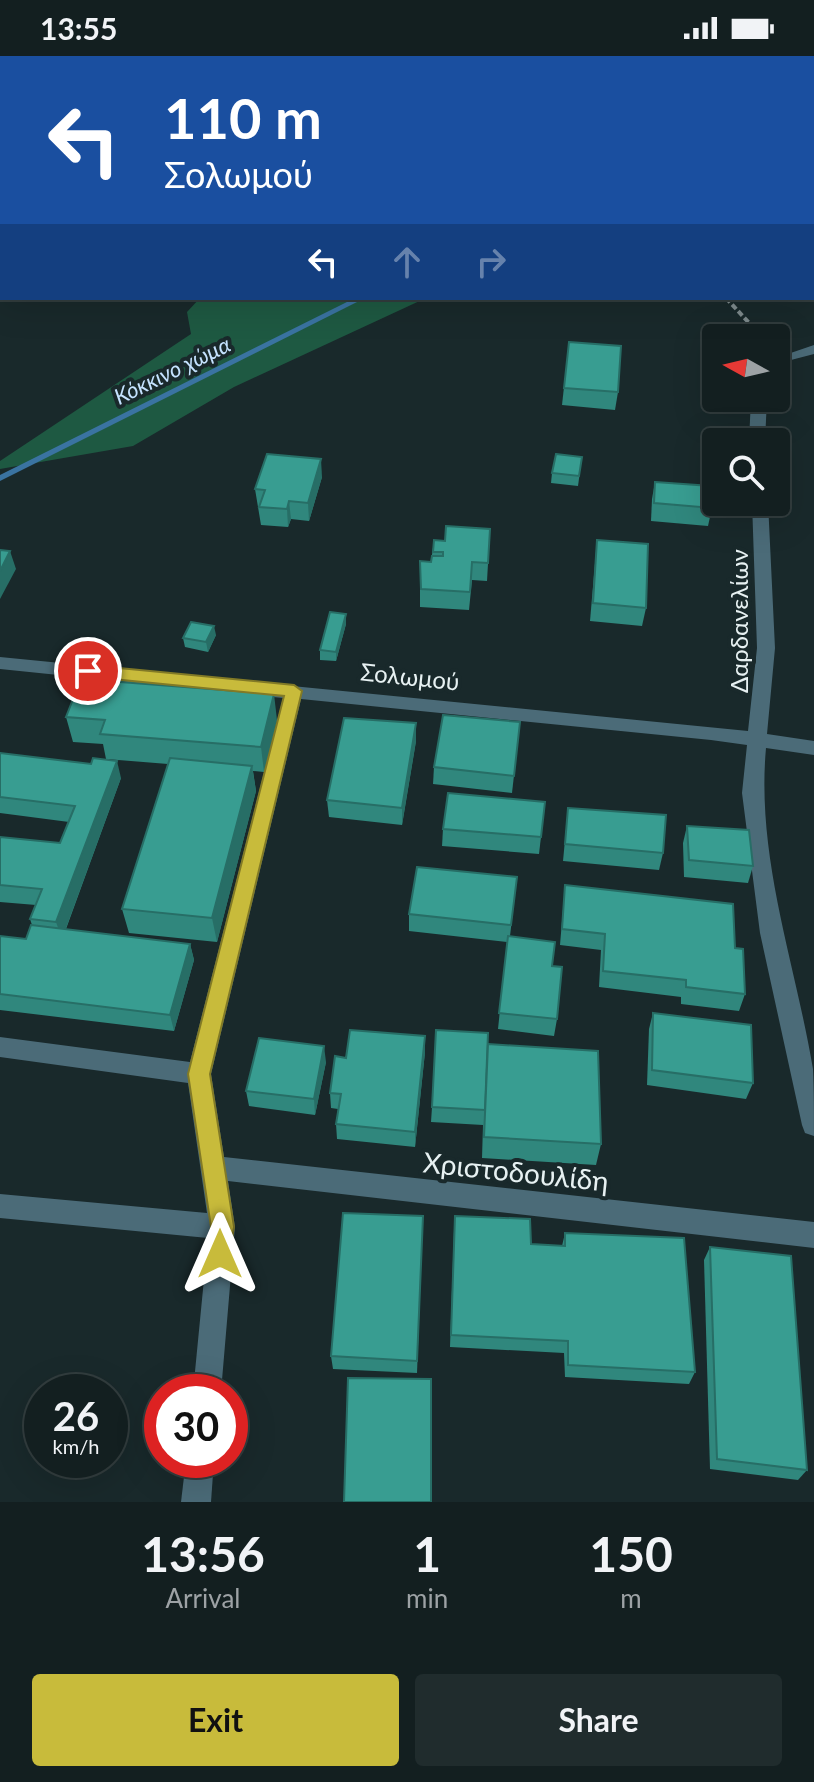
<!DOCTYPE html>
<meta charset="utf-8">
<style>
body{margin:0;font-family:Lato,sans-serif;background:#202c2d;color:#f1f3f6;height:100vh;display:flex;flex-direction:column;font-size:30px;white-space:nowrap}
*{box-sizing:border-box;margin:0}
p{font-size:26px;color:#9da2a5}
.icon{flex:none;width:44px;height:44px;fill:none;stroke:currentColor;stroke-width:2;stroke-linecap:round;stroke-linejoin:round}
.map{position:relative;height:1446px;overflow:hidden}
.drawer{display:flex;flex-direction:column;background:#131f20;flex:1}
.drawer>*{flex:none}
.banner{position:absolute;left:0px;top:0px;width:814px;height:244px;box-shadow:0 8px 32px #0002,0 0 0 2px #323d3e;background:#1a4fa0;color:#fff;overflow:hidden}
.needle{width:52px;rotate:278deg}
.fabs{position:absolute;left:702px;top:268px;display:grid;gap:16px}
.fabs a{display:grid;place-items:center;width:88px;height:88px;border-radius:8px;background:#131f20;box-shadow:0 8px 32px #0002,0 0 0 2px #323d3e;font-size:40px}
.speed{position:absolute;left:24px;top:1318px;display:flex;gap:16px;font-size:40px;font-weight:700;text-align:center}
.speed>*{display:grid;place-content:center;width:104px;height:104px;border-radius:50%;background:#131f20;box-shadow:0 8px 32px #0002,0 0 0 2px #323d3e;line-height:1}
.speed small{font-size:20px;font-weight:400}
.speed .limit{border:12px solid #d22;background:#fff;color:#111}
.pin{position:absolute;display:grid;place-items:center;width:68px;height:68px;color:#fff;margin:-34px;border:4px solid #fff;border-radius:50%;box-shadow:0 2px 8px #0007}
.me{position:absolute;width:88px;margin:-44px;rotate:0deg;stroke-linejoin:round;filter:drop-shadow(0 0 6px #0008)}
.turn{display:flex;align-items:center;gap:28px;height:168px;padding:0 32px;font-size:36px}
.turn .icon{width:104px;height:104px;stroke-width:2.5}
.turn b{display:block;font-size:56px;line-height:68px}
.lanes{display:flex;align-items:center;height:76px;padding:0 32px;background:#0003;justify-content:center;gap:40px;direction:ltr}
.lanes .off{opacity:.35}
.eta{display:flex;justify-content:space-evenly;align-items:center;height:136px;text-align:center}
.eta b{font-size:48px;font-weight:700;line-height:56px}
.cta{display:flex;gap:16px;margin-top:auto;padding:16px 32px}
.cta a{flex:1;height:92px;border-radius:8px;background:#c8bb3b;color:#111;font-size:32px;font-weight:700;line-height:92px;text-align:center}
.cta a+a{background:#202c2d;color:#f1f3f6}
.status{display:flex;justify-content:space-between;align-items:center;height:56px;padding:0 40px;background:#131f20;direction:ltr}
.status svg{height:22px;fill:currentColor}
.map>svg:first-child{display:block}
.green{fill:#1e5942}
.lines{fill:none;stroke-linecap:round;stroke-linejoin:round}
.stream{fill:#3a73a1;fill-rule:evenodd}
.path{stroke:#7f8c8e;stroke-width:4;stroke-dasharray:6 3;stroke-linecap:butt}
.minor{fill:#4b6b78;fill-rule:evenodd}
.wall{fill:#30877d}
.shaded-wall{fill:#276e66}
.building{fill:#389d91;stroke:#276e66;stroke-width:2}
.route{fill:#c8bb3b;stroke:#827a26;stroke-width:2}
.labels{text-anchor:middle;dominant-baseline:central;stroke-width:8;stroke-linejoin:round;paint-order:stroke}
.far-water-label{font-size:22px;font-style:italic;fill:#c5e3ff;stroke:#19292b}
.street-label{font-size:24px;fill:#e7f1f2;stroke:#19292b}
.near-street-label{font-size:28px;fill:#e7f1f2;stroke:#19292b}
</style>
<div class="status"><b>13:55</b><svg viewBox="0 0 49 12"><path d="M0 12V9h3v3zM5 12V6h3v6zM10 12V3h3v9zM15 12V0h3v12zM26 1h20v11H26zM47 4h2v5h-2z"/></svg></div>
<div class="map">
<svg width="814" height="1446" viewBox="0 0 814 1446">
<rect width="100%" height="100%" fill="#19292b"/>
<path class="green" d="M200 242H426L234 331 133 390 0 413V405L191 278 187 256Z"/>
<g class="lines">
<g class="stream">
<path d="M316 0H322L323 2H317Z"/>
<path d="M355 242H365L0 425V419Z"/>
</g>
<path class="path" d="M726 242 763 282"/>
<g class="minor">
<path d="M814 289V298L791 304 776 313V302Z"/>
<path d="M751 342H767L765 386H749Z"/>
<path d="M752 446H768L775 592 767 678 814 685V699L766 692C756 802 795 906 813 1013 814 1034 814 1059 814 1080L805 1077 802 1069 760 877 742 737 747 689 711 684 301 643 211 1018 224 1101 814 1166V1192L228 1125 235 1171 221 1336H193L208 1182 0 1162V1138L207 1157 188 1027 0 1001V981L190 1006 283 642 0 613V601L748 675 757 592Z"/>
<path d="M186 1404H214L211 1446H181Z"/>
</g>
</g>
<g class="wall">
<path d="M569 286 618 336 615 354 562 349Z"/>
<path d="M582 401 578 430 551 427 552 417Z"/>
<path d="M322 421 309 465 291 463 288 471 261 469 255 433Z"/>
<path d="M655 426 712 452 708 470 651 465 652 443Z"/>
<path d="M490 473 487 525 472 524 469 554 420 551V505L431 506 434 484 445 485Z"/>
<path d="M597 484 646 552 642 570 590 565Z"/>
<path d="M346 558V568L336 605 320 604V594Z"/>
<path d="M216 579 208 596 185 591 183 582Z"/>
<path d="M66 661 277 664 264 716 253 715 256 735 217 886 129 877 122 853 168 708 106 703 103 688 73 686Z"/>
<path d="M520 666 512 737 433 728 434 711Z"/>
<path d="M416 667V685L402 769 329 761 327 744Z"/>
<path d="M0 697 121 722 66 873 190 888 194 904 174 975 0 954V880L26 883 32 869 30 863 36 849 0 846V781L60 787 69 766 0 757Z"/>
<path d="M545 746 539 798 442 790 443 773Z"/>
<path d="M568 752 663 797 659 814 563 805Z"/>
<path d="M687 770 753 810 748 827 684 821 683 787Z"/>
<path d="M517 821 510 880 552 910 557 963 554 980 498 973 507 886 409 875V858Z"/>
<path d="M565 829 735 892 745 938 739 955 681 948V941L599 931 601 894 560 889Z"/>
<path d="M653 957 753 1027 746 1043 647 1029 649 973Z"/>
<path d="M425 980V996L415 1091 337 1083 336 1068 338 1053 331 1052 330 1037Z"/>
<path d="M487 996 601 1088 596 1109 482 1102 483 1069 431 1066 432 1051Z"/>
<path d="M326 1006 315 1059 249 1050 246 1035Z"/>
<path d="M423 1160 417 1317 333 1313 331 1300Z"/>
<path d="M454 1174 531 1188 562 1190 565 1177 695 1316 689 1328 565 1321 564 1297 450 1291Z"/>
<path d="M710 1191 807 1414 798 1424 710 1413 704 1204Z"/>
</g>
<g class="shaded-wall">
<path d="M321 403 322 421 309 465 308 447Z"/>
<path d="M289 445 291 463 288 471 287 453Z"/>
<path d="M10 495 16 513 0 543V515Z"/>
<path d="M346 558V568L336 605V596Z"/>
<path d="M214 570 216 579 208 596 206 586Z"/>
<path d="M274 638 277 664 264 716 261 691Z"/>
<path d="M416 667V685L402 769V752Z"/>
<path d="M117 705 121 722 62 883 56 866Z"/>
<path d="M252 710 256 735 217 886 212 862Z"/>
<path d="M190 888 194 904 174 975 170 959Z"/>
<path d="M425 980V996L415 1091V1076Z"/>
<path d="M324 990 326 1006 315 1059 314 1043Z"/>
</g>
<g class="building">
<path d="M569 286 621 290 618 336 564 332Z"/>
<path d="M267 398 321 403 308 447 289 445 287 453 259 451 265 434 255 433Z"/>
<path d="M556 398 582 401 579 420 552 417Z"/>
<path d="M655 426 711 430 712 452 654 447Z"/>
<path d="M446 470 490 473 488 507 472 506 470 536 421 533 420 505 431 506 432 500H443V496H433L434 484 445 485Z"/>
<path d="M597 484 648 488 646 552 593 547Z"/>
<path d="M0 494 10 495 0 515Z"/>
<path d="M330 556 346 558 336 596 320 594Z"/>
<path d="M191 566 214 570 206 586 183 582Z"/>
<path d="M81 623 274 638 261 691 100 678 105 664 66 661Z"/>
<path d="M443 659 520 666 514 720 434 711Z"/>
<path d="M344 662 416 667 402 752 327 744Z"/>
<path d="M0 697 91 708 93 702 117 705 56 866 30 863 42 833 0 829V781L60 787 75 750 0 741Z"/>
<path d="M170 702 252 710 212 862 122 853Z"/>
<path d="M448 737 545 746 541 781 443 773Z"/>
<path d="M568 752 666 759 663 797 565 788Z"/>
<path d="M687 770 749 774 753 810 689 804Z"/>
<path d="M417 811 517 821 511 869 409 858Z"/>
<path d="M565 829 733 848 735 892 743 893 745 938 686 931V924L603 915 605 878 562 873Z"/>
<path d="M31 869 190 888 170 959 0 938V880L26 883Z"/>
<path d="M508 880 555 886 552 910 562 911 557 963 499 957Z"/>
<path d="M653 957 751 969 753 1027 652 1014Z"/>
<path d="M350 974 425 980 415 1076 336 1068 341 1038 330 1037 335 1000 346 1002Z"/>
<path d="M436 974 488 977 485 1054 432 1051Z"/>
<path d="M259 982 324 990 314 1043 246 1035Z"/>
<path d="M488 988 598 995 601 1088 484 1081Z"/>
<path d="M343 1157 423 1160 417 1305 331 1300Z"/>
<path d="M455 1160 530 1163 531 1188 565 1190V1177L684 1182 695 1316 568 1309V1285L451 1279Z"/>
<path d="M710 1191 791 1200 807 1414 717 1403Z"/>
<path d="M348 1322 431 1323V1446H344Z"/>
</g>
<path class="route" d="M88 609 294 629 302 635 210 1018 234 1171 228 1207 220 1210 211 1207 208 1198 211 1171 188 1018 284 640 82 620 80 615Z"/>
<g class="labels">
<g class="far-water-label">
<text transform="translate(172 314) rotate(-26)">Κόκκινο χώμα</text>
</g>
<g class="street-label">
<text transform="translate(738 565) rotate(-90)">Δαρδανελίων</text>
<text transform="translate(410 620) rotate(6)">Σολωμού</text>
</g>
<g class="near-street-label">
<text transform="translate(516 1115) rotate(6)">Χριστοδουλίδη</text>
</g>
</g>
</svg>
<div class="fabs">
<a><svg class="needle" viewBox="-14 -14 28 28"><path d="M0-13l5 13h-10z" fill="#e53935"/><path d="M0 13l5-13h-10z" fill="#9da2a5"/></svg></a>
<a><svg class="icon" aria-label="search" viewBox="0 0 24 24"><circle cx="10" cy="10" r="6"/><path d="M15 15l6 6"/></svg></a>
</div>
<div class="speed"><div>26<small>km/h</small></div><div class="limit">30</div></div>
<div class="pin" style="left:88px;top:615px;background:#d93025"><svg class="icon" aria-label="arrive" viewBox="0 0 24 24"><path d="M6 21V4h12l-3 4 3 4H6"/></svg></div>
<svg class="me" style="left:220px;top:1198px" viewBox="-20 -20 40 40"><path d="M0-17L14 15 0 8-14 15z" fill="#c8bb3b" stroke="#fff" stroke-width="4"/></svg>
<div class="banner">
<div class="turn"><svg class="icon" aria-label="left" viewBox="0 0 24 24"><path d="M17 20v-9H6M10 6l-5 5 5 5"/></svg><div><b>110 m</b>Σολωμού</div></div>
<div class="lanes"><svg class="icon" aria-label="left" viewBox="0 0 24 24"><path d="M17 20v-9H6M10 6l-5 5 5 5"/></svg><svg class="icon off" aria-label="ahead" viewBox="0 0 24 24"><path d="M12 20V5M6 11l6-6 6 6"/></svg><svg class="icon off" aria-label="right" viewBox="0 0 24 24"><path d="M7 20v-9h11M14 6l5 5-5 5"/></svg></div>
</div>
</div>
<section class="drawer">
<div class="eta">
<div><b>13:56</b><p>Arrival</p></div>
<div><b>1</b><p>min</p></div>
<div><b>150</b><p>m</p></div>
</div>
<div class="cta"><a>Exit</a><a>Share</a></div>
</section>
